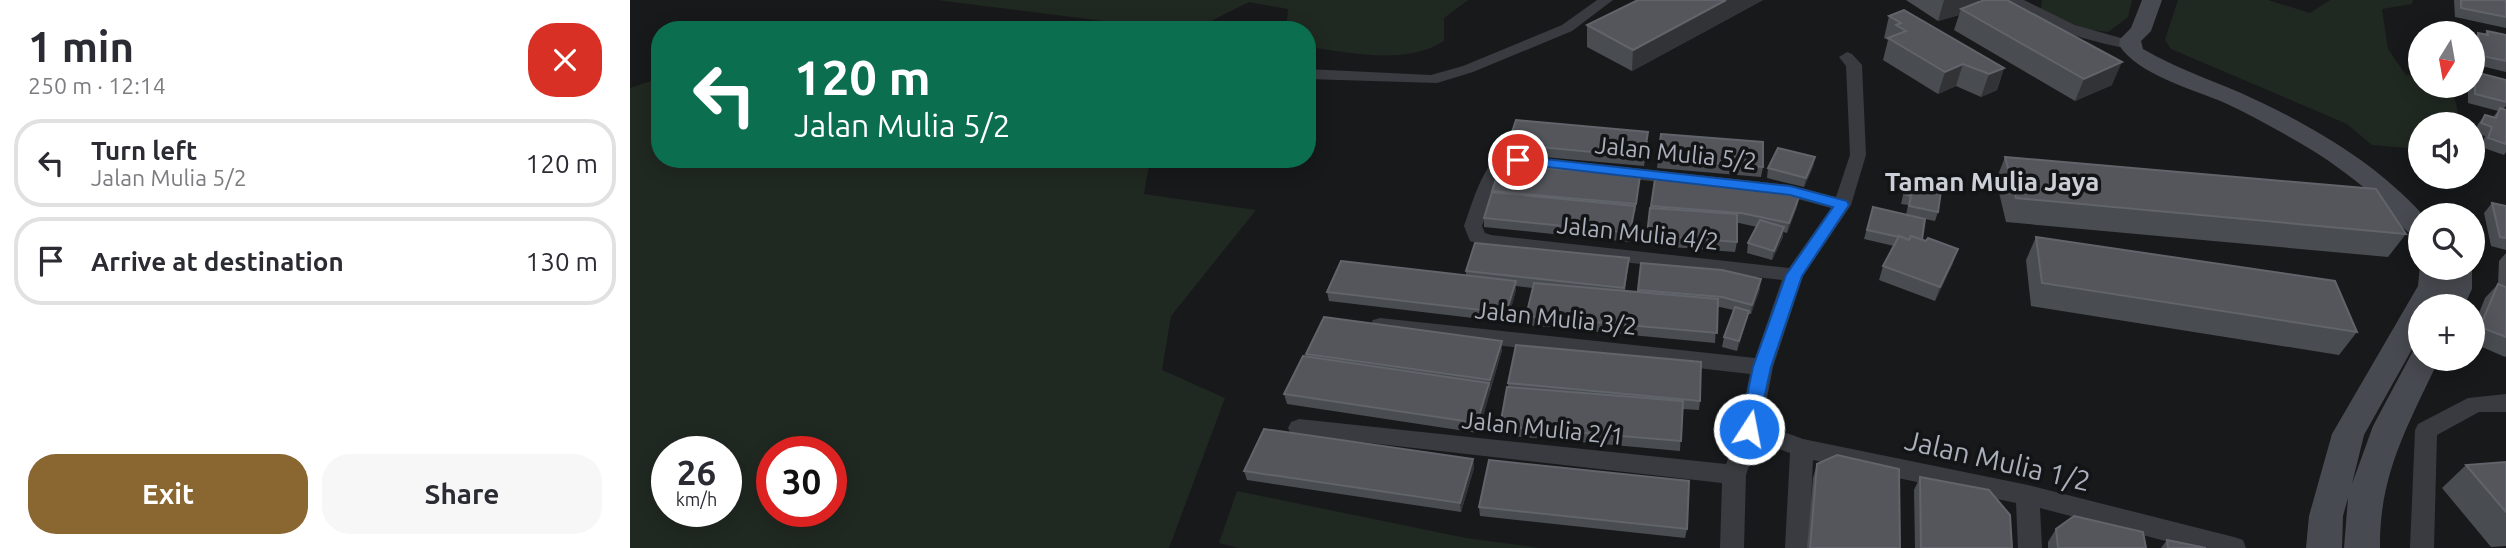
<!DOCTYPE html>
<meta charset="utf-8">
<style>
body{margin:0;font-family:Ubuntu,sans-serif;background:#f7f7f7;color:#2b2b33;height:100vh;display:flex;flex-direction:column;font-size:26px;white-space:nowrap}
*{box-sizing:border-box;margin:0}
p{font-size:23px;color:#7c7c81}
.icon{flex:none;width:38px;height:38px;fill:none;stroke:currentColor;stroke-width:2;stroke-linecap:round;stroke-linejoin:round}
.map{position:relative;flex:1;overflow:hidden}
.side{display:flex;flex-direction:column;background:#fff;width:630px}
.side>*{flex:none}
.guide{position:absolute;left:21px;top:21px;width:665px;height:147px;border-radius:28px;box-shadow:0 4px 18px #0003;background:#0b6e4f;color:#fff;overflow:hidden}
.needle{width:46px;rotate:191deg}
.fabs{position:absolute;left:1778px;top:21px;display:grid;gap:14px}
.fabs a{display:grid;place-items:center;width:77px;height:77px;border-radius:50%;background:#fff;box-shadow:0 4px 18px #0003;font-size:35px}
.speed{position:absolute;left:21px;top:436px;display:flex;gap:14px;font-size:35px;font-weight:700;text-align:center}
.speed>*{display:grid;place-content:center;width:91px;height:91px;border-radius:50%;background:#fff;box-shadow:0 4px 18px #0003;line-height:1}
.speed small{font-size:18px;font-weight:400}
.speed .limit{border:10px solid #d22;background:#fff;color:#111}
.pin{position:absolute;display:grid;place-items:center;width:60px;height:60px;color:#fff;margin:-30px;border:4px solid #fff;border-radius:50%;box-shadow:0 2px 7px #0007}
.me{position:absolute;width:77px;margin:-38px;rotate:11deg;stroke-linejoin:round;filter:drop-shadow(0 0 5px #0008)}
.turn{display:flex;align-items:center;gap:24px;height:147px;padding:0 28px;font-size:32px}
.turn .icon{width:91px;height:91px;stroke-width:2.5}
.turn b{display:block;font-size:49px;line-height:60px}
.round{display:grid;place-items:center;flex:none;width:74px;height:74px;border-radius:28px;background:#f7f7f7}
.head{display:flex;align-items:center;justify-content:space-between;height:119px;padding:0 28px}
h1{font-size:42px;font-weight:700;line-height:52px}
.button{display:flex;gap:14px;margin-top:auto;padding:14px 28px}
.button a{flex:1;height:80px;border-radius:28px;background:#8a6731;color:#fff;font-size:28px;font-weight:700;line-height:80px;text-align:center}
.button a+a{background:#f7f7f7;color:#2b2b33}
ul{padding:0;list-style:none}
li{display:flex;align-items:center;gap:21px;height:88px;margin:0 14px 10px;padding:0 14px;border:4px solid #e1e1e2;border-radius:28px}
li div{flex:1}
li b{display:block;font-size:26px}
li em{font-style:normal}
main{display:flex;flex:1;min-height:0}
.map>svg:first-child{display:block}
.green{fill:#202921;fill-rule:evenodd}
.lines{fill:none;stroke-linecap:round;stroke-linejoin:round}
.street{fill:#393b40;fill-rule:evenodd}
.secondary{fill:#474a50;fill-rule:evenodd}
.wall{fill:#494c50}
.shaded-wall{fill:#313336}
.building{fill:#54565c;stroke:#61646a;stroke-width:2}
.route{fill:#1a73e8;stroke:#114b97;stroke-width:2}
.labels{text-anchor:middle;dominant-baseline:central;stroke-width:7;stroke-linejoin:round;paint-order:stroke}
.street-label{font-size:24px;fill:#aab0bb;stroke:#131416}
.neighbourhood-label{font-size:26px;font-weight:bold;fill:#cbcfd7;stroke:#131416}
.near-street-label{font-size:28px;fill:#aab0bb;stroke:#131416}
</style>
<main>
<section class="side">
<div class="head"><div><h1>1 min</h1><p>250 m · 12:14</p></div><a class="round" style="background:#d93025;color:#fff"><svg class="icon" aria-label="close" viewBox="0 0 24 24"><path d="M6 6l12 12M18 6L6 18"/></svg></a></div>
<ul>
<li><svg class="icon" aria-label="left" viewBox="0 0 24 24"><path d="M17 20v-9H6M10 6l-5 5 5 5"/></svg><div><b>Turn left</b><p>Jalan Mulia 5/2</p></div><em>120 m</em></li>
<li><svg class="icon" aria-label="arrive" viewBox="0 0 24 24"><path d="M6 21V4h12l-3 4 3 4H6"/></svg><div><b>Arrive at destination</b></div><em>130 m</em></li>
</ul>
<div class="button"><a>Exit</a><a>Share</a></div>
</section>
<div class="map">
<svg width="1876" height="548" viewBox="0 0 1876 548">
<rect width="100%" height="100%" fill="#18191b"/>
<g class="green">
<path d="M307 0H838L814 18V41C775 66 720 52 677 47V30H656L658 9 619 2 563 30H546Z"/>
<path d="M1412 0H1502L1498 17 1478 32 1455 29 1411 10Z"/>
<path d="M1548 0H1638L1680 13 1700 0H1783L1782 4 1752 9 1758 49 1776 75 1790 76V86H1819L1826 103 1830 124H1790V149L1742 145 1717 124 1541 49 1535 40Z"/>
<path d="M30 78V159H520L514 194 626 210 541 316 532 370 595 398 539 548H0V88ZM37 452H96V511H37ZM142 452H201V511H142Z"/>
<path d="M607 491 836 538 910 548H608L589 543Z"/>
</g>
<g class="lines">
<g class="street">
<path d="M967 0H983L942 31 843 72 807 83 677 79V69L801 75 833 66 932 25Z"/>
<path d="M1377 0H1394L1445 25 1505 42 1507 45 1500 49C1465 43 1401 26 1377 0Z"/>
<path d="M1217 52 1222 54 1232 65 1236 155 1221 205 1173 276 1143 367 1132 424 1173 439 1398 485 1604 537 1613 540 1616 548H1562L1410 508 1412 548H1388L1386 503 1183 460 1179 548H1155L1160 453 1127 441 1116 475 1114 548H1090L1092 483 661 434 658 428 661 422 669 419 1096 464 1109 429 1120 374 750 332 743 330 740 325 743 320 750 318 1125 358 1152 280 860 247 840 241 834 226C841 207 854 159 874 154L1160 185 1206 197 1220 155 1216 66 1209 57ZM878 165 1160 197 1201 208 1159 268 861 235 855 233 852 226 874 169Z"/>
<path d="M1876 394V412H1849L1807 435 1804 548H1780L1785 430 1788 424 1838 398Z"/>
</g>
<g class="secondary">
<path d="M1512 0H1532L1521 31 1511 41 1513 49C1544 67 1578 79 1611 93 1677 123 1744 161 1793 215H1790V238C1772 233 1758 209 1744 196 1721 176 1696 158 1670 143 1646 129 1621 115 1595 103 1563 89 1508 75 1489 45L1490 39 1501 28Z"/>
<path d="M1790 264V268H1842V289L1834 306H1806V304L1790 306V335L1734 435 1722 484 1743 426 1783 351 1790 349V359H1809C1779 424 1749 473 1750 548H1714L1718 498 1713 516 1712 548H1676L1679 516 1702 434 1788 286Z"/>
</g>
</g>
<g class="wall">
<path d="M1008 0H1133L1002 71 957 47V25Z"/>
<path d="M1276 0H1349L1348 2 1482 85 1445 101 1324 30 1329 15 1308 21Z"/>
<path d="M1824 0H1876V28L1825 17Z"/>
<path d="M1259 16 1374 68 1367 90 1351 97 1326 86 1308 94 1253 60 1258 40 1254 38Z"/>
<path d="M1857 31 1876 35V72L1843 64V39L1848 33 1854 35Z"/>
<path d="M1845 72 1876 80V106L1873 109 1876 110V152L1874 155 1851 147 1855 136 1844 133 1848 124 1855 115 1863 117 1868 111 1838 103V86H1843V75Z"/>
<path d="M1031 134 1133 167 1131 177 1027 168Z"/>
<path d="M1018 141 1014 166 879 154 878 144Z"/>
<path d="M1185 157 1183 167 1174 187 1137 178 1138 168Z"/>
<path d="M1375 157 1776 234 1758 257 1376 222 1366 180Z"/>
<path d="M1010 176 1005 213H1004L1000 242 854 227V218L862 191Z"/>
<path d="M1283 178 1308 212 1305 221 1295 219 1292 240 1323 263 1305 301 1249 280 1253 266 1264 246 1234 239 1243 207 1276 215 1278 205 1271 204 1273 195 1275 185 1281 186Z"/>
<path d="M1025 179 1169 197 1167 207 1157 233 1153 232V237L1142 260 1117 253 1118 243 1127 227 1109 223H1107V242L1105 252 1017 245Z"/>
<path d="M1862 203 1876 206V250L1861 246 1854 213Z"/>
<path d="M1406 237 1727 332 1709 355 1401 306 1396 260Z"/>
<path d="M1876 253V356L1875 357 1843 343V328L1855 298 1868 284 1869 261Z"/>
<path d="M999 258 995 291 1008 292 1011 263 1130 289 1121 314H1118L1107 351 1092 347 1094 337 1103 310 1090 307H1087L1085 343 897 325 896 316 903 288 886 286V290L877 322 699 301 697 292 836 275V271Z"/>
<path d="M872 350 848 433 657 404 654 394 676 357V354Z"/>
<path d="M878 383 1070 401 1069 410 1052 409 1050 451 871 435 870 426 878 387Z"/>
<path d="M843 459 844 468 831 512 617 480 614 471Z"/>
<path d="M1876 462V546L1861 547 1812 488 1836 465Z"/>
<path d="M1187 464 1270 548H1177L1183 478Z"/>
<path d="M1290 477 1382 548H1285L1284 490Z"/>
<path d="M849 507 1057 529 1055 538 850 516Z"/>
<path d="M1426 529 1516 548H1418V542Z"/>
<path d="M1537 540 1576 548H1531Z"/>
</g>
<g class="shaded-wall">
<path d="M1096 0H1133L1002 71 1003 50Z"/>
<path d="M1314 0H1349L1346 9H1331L1329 15 1308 21Z"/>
<path d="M1492 62 1482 85 1445 101 1454 79Z"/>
<path d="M1333 64 1326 86 1308 94 1315 72Z"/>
<path d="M1374 68 1367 90 1351 97 1359 74Z"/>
<path d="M1185 157 1183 167 1174 187 1176 178Z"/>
<path d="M1169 197 1167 207 1157 233 1159 223Z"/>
<path d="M1154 227 1153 237 1142 260 1144 251Z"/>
<path d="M1328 249 1323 263 1305 301 1310 287Z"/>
<path d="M1131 279 1130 289 1121 314 1122 305Z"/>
<path d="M886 281V290L877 322 876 313Z"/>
<path d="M1119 311 1117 320 1107 351 1109 341Z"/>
<path d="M872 341V350L860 390V380Z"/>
<path d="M859 383 860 393 848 433 847 423Z"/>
<path d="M843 459 844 468 831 512 830 503Z"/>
</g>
<g class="building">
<path d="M1008 0H1096L1003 50 957 25Z"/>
<path d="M1354 0H1377L1492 62 1454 79 1331 9Z"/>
<path d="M1831 0H1876V17L1831 8Z"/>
<path d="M1274 10 1374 68 1359 74 1333 64 1315 72 1258 38 1276 31 1266 25 1271 23 1259 16Z"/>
<path d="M1857 31 1876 35V61L1843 54V39L1849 41 1848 33 1858 35Z"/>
<path d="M1845 72 1876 80V102L1845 94Z"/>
<path d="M1870 108 1876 110V144L1858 138 1862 127 1851 123 1855 115 1866 118Z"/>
<path d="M886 120 1018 132 1014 157 878 144Z"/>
<path d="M1031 134 1133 142V167L1028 159Z"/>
<path d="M1148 148 1185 157 1176 178 1138 168Z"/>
<path d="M1375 157 1746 189 1776 234 1386 198Z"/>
<path d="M871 164 1010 176 1006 204 862 191Z"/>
<path d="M1283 178 1312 184 1308 212 1279 206 1281 196 1274 194 1275 185 1282 187Z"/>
<path d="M1025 179 1123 188 1169 197 1159 223 1111 213 1021 206Z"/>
<path d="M862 192 1005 206 1000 233 854 218Z"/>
<path d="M1862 203 1876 206V238L1870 237Z"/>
<path d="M1243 207 1295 219 1292 240 1281 236 1279 240 1269 236V237L1237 230Z"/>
<path d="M1020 208 1107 214V242L1017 235Z"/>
<path d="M1130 220 1154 227 1144 251 1118 243Z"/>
<path d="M1269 236 1279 240 1281 236 1296 241 1298 238 1328 249 1310 287 1253 266Z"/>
<path d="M1406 237 1705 281 1727 332 1412 283Z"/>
<path d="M845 243 999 258 994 288 836 271Z"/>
<path d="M711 261 886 281 876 313 697 292Z"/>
<path d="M1011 263 1092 270 1131 279 1122 305 1092 297 1008 290Z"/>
<path d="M904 283 1088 299 1087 333 896 316Z"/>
<path d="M1868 284 1876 287V337L1850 327Z"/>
<path d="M1105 307 1119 311 1109 341 1094 337Z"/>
<path d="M694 317 872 341 860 380 676 354Z"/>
<path d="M886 345 1071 362 1070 401 878 383Z"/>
<path d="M673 356 859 383 847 423 654 394Z"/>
<path d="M877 387 1053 401 1051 441 870 426Z"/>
<path d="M634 429 843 459 830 503 614 471Z"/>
<path d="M1207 455 1269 469 1270 548H1180L1187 464Z"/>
<path d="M859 460 1059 481 1057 529 849 507Z"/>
<path d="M1876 462V512L1836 465Z"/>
<path d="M1290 477 1359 490 1380 515 1382 548H1291Z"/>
<path d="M1444 516 1513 532 1516 548H1428L1426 529Z"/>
<path d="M1537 540 1576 548H1538Z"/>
</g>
<path class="route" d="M888 156 1160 186 1217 201 1219 205 1172 276 1141 367 1126 435 1119 437 1113 435 1110 429 1123 367 1156 275 1203 207 1160 195 883 163 881 160Z"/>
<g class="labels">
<g class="street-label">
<text transform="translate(1046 153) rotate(6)">Jalan Mulia 5/2</text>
<text transform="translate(1008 233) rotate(6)">Jalan Mulia 4/2</text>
<text transform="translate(926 318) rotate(6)">Jalan Mulia 3/2</text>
<text transform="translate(913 428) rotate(6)">Jalan Mulia 2/1</text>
</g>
<g class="neighbourhood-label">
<text x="1362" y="181">Taman Mulia Jaya</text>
</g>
<g class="near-street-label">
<text transform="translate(1368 460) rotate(13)">Jalan Mulia 1/2</text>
</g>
</g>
</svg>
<div class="fabs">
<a><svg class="needle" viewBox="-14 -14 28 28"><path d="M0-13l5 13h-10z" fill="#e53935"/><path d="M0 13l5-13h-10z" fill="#7c7c81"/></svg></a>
<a><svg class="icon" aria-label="sound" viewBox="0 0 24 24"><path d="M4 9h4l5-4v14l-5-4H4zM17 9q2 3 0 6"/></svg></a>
<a><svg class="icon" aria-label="search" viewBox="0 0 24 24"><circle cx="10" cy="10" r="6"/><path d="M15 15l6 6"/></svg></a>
<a>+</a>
</div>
<div class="speed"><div>26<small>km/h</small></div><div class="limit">30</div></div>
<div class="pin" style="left:888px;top:160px;background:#d93025"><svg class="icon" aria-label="arrive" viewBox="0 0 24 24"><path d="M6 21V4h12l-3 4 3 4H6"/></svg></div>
<svg class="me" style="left:1119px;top:429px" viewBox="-20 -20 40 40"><circle r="17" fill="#1a73e8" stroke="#fff" stroke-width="3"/><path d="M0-11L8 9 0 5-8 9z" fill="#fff"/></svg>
<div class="guide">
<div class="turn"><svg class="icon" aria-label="left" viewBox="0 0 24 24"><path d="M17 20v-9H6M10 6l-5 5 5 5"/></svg><div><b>120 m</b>Jalan Mulia 5/2</div></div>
</div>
</div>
</main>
